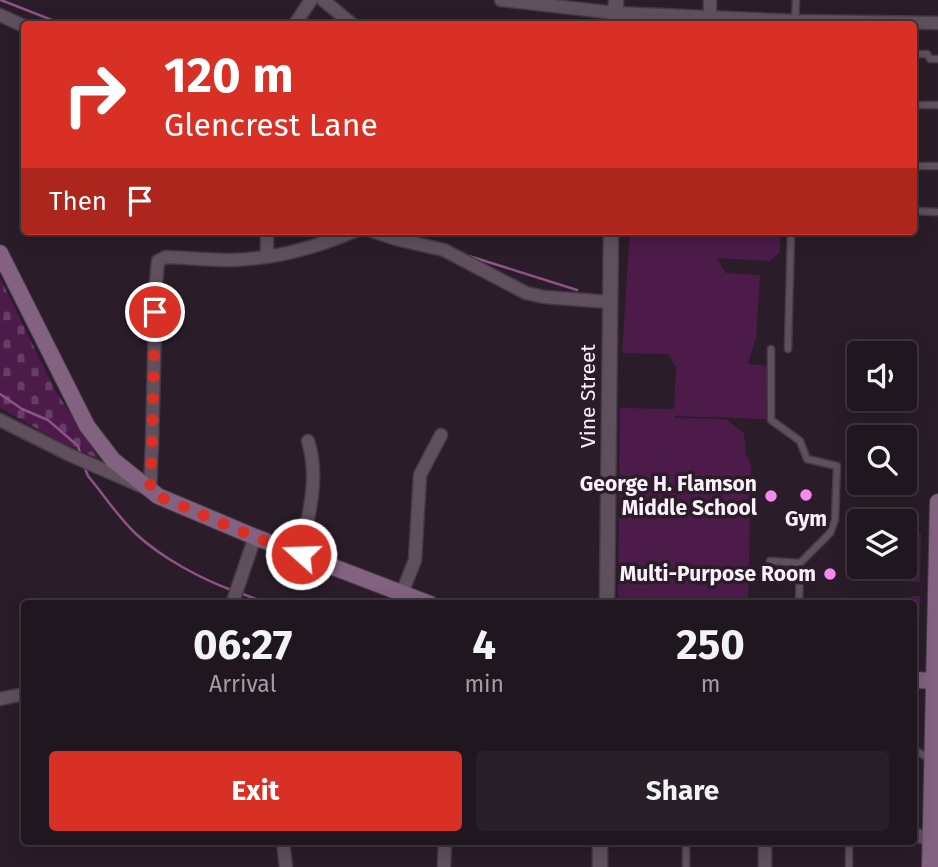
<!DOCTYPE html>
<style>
body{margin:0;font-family:"Fira Sans",sans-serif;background:#281f28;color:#f1f3f6;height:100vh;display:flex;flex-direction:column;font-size:26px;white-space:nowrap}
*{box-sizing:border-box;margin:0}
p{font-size:23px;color:#a29fa4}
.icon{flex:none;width:38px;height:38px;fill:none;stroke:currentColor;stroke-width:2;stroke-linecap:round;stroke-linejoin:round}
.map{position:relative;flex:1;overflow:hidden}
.side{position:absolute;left:21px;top:600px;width:896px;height:245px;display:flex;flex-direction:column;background:#20161f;border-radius:7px;box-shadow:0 4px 18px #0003,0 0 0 2px #3d353d}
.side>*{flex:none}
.top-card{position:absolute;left:21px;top:21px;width:896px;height:214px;border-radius:7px;box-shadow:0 4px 18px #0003,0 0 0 2px #3d353d;background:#d93025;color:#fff;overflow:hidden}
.fabs{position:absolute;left:847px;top:341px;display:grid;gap:14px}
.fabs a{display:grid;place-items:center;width:70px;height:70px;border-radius:7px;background:#20161f;box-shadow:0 4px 18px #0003,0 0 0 2px #3d353d;font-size:35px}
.pin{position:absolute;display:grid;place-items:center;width:60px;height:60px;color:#fff;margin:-30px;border:4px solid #fff;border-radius:50%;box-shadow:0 2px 7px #0007}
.me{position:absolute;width:77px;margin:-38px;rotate:290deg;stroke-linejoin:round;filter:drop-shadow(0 0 5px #0008)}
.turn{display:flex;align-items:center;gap:24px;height:147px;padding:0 28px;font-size:32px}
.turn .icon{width:91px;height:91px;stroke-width:2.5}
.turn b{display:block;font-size:49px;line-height:60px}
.then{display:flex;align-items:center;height:66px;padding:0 28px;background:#0003;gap:14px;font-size:26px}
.eta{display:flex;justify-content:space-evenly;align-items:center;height:119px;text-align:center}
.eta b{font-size:42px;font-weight:700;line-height:49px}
.primary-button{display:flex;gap:14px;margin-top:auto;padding:14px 28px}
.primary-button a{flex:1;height:80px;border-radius:7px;background:#d93025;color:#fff;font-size:28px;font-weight:700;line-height:80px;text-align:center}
.primary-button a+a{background:#281f28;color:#f1f3f6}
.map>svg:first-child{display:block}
.grass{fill:url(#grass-tufts)}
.cemetery{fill:url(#cemetery-stones)}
.park{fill:#4c1b4a}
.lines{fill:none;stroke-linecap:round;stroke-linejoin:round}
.stream{stroke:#8b5387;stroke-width:2.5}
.service-casing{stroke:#453a45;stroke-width:9}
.minor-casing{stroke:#453a45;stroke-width:15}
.tertiary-casing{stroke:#453a45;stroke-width:17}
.secondary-casing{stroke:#453a45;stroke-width:18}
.service{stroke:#60505e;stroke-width:6}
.minor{stroke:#60505e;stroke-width:12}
.tertiary{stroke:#60505e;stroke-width:14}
.secondary{stroke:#826280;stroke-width:16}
.route{stroke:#d93025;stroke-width:12;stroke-dasharray:0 21.6}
.poi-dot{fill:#f589ef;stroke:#2a1d29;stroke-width:2.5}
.labels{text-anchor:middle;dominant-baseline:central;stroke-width:7;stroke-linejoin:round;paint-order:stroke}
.street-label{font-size:21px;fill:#fbf1fa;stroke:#2a1d29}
.poi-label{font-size:21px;font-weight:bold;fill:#fbf1fa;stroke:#2a1d29;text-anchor:end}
</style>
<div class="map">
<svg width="938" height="867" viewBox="0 0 938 867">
<defs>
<pattern id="grass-tufts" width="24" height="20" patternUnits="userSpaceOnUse" patternTransform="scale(1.75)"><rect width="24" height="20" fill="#4c1b4a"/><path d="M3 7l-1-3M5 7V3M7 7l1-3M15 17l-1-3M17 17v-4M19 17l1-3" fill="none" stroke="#673d65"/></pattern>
<pattern id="cemetery-stones" width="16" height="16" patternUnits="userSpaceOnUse" patternTransform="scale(1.75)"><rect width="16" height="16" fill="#4c1b4a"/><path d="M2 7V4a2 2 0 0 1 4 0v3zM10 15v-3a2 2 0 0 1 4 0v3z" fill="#673d65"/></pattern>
</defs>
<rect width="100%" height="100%" fill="#2a1d29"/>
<g class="grass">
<path d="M911 533H921L920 582H911C913 572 906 567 905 557 905 547 913 544 911 533Z"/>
<path d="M911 596H920L919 640 914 645V604H911Z"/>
</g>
<path class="cemetery" d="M0 278 55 390 99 459 61 442 0 408Z"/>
<path class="park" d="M630 231H780V252L770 261 716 258 726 273 760 275 756 337 748 364 766 366 767 367 766 419 674 416 675 418 726 419 744 433 746 455 751 465 748 604H618L620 408 674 409 676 367 668 354 622 353Z"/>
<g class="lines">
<g class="stream">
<path d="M1 0 62 24"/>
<path d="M469 256 577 290"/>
<path d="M0 394 22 409 48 420 78 446 81 456"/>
<path d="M84 466 88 476C104 495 118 517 136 534 162 558 201 579 234 591"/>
<path d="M240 593 256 599 261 604"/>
</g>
<g class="service-casing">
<g id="service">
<path d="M795 23 796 0"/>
<path d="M914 54H927L930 59H938"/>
<path d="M914 105H938"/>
<path d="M914 166H938"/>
<path d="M914 211 938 212"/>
<path d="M771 349V420L800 441 807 459 837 466 835 520 830 533 800 563"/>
<path d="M788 349 791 231"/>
<path d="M770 561 800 563 799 604"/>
<path d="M914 750 931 759"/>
<path d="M686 867V842"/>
<path d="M849 867V842"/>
</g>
</g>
<g class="minor-casing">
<g id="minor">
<path d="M323 0 352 24"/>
<path d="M501 0 615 13 795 21 938 23"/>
<path d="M0 15 24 26"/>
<path d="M710 17V0"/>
<path d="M295 24 311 0"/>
<path d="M372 231 396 239 444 250 526 293 544 297 610 302"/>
<path d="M267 256V231"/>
<path d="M0 420 70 455 150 490 152 443 156 283 158 261 166 257C188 258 210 260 232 260 273 259 317 247 355 231"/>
<path d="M301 554C308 516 320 479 308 441"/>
<path d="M402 593 415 560 420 475 441 435"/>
<path d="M232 604 255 537"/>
<path d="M0 699 24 694"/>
<path d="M914 834 936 842"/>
<path d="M283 842 286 867"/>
<path d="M444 867 445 842"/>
<path d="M765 867V842"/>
</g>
</g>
<g class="tertiary-casing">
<g id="tertiary">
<path d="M615 24 616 0"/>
<path d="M607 604 611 231"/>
<path d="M600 867V842"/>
</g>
</g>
<g class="secondary-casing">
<g id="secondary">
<path d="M0 253 87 426 113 460 158 496 255 537 430 604"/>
<path d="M914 680 938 681"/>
<path d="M930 867 938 502"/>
</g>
</g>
<use href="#service" class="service"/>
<use href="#minor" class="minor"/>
<use href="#tertiary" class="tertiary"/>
<use href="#secondary" class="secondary"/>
</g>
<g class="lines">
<path class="route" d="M155 312 152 443 150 490 158 496 255 537 301 554"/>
</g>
<g class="poi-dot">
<circle cx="806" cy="495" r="7"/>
<circle cx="771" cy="496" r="7"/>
<circle cx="830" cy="574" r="7"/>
</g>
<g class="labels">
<g class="street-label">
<text transform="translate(588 396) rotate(-90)">Vine Street</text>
</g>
<g class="poi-label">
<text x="757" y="484">George H. Flamson<tspan x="757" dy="24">Middle School</tspan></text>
<text x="806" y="519" text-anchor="middle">Gym</text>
<text x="816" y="574">Multi-Purpose Room</text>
</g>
</g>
</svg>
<div class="fabs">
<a><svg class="icon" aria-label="sound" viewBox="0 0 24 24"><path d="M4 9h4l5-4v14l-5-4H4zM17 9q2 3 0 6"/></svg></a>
<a><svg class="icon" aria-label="search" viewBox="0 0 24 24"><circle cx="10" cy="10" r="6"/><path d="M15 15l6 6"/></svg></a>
<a><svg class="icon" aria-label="layers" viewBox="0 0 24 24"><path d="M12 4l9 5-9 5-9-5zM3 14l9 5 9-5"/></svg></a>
</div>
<div class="pin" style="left:155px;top:312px;background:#d93025"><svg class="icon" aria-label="arrive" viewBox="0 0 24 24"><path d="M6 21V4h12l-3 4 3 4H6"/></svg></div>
<svg class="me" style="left:301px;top:554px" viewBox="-20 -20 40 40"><circle r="17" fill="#d93025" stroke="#fff" stroke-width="3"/><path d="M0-11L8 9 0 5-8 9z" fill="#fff"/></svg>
<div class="top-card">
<div class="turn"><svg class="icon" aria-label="right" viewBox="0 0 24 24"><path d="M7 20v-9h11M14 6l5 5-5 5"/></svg><div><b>120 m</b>Glencrest Lane</div></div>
<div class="then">Then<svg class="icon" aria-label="arrive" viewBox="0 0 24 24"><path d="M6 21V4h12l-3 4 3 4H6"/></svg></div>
</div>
<section class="side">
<div class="eta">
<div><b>06:27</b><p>Arrival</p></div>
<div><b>4</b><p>min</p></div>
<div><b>250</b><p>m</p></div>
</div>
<div class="primary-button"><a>Exit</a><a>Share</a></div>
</section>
</div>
